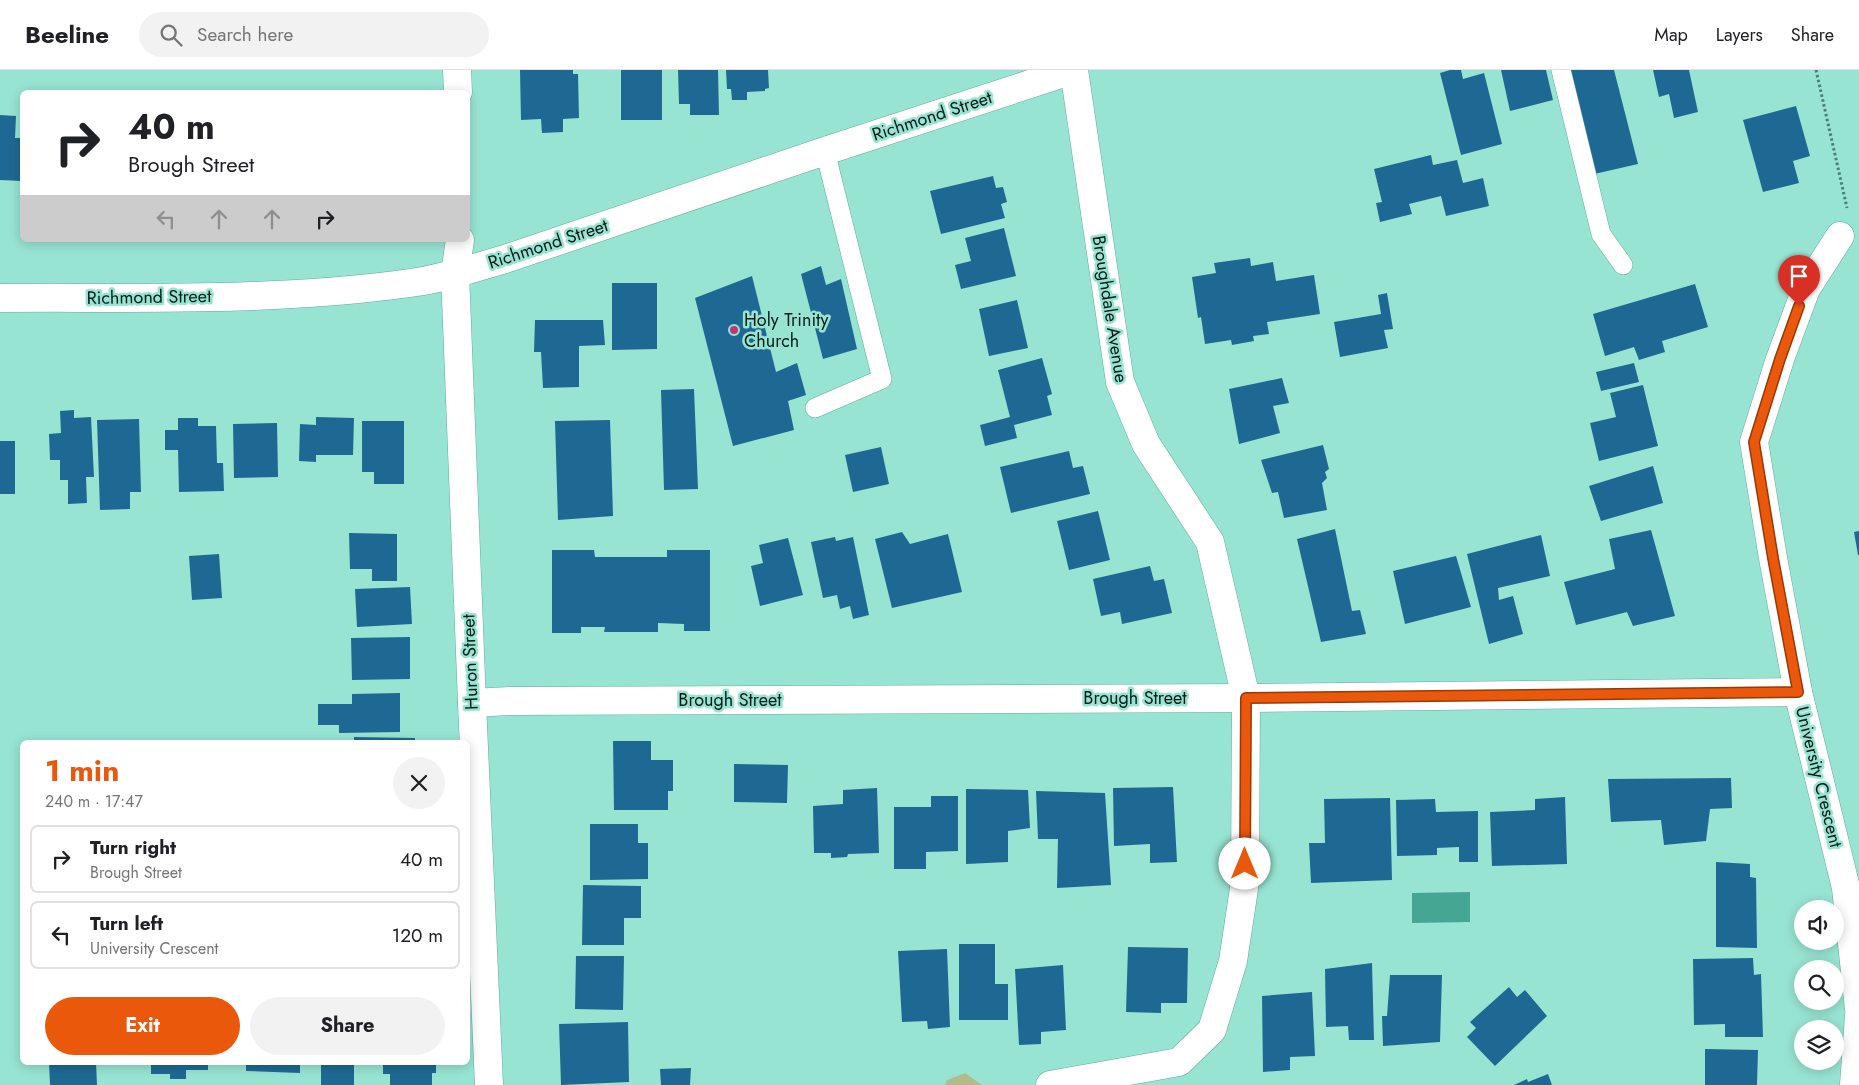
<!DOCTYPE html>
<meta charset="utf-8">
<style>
body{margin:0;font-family:Jost,sans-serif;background:#f2f2f2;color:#202124;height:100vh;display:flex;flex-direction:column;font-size:19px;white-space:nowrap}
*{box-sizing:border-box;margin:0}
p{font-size:16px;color:#757577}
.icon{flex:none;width:28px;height:28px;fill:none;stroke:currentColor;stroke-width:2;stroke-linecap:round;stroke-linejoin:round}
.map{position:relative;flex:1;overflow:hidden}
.sheet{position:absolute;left:20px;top:670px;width:450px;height:325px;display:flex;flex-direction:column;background:#fff;border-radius:8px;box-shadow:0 2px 12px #0003}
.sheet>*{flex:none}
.banner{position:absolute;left:20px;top:20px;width:450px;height:152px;border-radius:8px;box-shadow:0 2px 12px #0003;background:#fff;color:#202124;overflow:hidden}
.buttons{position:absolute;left:1794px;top:830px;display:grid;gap:10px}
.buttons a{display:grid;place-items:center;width:50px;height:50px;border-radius:50%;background:#fff;box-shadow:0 2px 12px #0003;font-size:25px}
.pin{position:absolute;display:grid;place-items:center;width:42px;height:42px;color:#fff;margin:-51px -21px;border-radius:50% 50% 50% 0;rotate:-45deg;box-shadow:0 0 5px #0007}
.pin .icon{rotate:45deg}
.me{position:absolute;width:55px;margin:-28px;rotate:0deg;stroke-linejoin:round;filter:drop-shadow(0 0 4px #0008)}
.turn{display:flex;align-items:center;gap:18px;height:105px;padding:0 25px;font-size:22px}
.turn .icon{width:65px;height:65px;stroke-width:2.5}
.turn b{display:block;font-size:35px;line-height:42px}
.lanes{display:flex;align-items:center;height:48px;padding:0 25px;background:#0003;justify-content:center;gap:25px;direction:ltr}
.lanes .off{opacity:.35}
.round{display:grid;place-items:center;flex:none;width:52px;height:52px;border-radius:26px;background:#f2f2f2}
.overview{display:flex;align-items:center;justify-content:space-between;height:85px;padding:0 25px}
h1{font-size:30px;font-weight:700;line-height:38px;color:#ea580c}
.primary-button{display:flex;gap:10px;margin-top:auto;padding:10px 25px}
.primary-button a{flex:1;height:58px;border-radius:30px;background:#ea580c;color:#fff;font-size:20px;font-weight:700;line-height:58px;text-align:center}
.primary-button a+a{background:#f2f2f2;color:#202124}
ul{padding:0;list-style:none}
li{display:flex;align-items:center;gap:15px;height:68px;margin:0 10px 8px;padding:0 15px;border:2px solid #e0e0e0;border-radius:8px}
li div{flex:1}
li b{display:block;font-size:19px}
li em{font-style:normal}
header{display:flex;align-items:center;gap:30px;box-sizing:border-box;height:70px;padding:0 25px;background:#fff;border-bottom:1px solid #e0e0e0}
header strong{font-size:24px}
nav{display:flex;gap:28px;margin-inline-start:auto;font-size:18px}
.search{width:350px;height:45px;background:#f2f2f2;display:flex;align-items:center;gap:12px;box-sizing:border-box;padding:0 18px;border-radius:28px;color:#757577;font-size:19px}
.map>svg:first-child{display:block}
.green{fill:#b1bc8a}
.water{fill:#44a693}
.building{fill:#1e6993}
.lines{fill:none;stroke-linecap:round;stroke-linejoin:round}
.service-casing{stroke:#61ac9b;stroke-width:20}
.minor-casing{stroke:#61ac9b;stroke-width:29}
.tertiary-casing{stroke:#61ac9b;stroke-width:29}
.secondary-casing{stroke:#61ac9b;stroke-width:29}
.path{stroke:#4c8074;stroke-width:3;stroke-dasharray:2.5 2.5;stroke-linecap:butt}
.service{stroke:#fff;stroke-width:19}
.minor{stroke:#fff;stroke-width:28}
.tertiary{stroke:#fff;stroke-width:28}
.secondary{stroke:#fff;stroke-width:28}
.route-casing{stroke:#983908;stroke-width:12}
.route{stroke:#ea580c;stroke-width:9}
.poi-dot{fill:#be3672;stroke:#98e4d2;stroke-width:2}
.labels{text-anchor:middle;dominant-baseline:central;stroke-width:5;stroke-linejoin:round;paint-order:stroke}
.street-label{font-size:18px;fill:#001b15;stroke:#98e4d2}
.poi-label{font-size:18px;fill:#001b15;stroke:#98e4d2;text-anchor:start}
</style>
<header>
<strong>Beeline</strong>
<div class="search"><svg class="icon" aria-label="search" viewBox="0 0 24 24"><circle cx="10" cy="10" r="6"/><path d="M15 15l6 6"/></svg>Search here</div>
<nav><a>Map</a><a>Layers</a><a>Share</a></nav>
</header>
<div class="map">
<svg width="1859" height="1015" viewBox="0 0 1859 1015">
<rect width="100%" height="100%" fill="#98e4d2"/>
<path class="green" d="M965 1003 982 1015H945L947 1010Z"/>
<path class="water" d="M1470 822V852L1412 853V823Z"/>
<g class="building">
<path d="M520 0H573V4H578L579 48 563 49V62L542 63 541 49 521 50Z"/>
<rect x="621" y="0" width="41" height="50"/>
<path d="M678 0H718L719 45H690V34H679Z"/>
<path d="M726 0H768L769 18 765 19V21L747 22V30H732L731 19H727Z"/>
<path d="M1450 0H1461L1463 9 1484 3 1502 74 1461 85 1440 3Z"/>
<path d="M1501 0H1546L1553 30 1510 41Z"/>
<path d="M1569 0H1614L1638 94 1590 105Z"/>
<path d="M1653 0H1689L1698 42 1674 48 1669 24 1659 27Z"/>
<path d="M1796 36 1810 86 1793 91 1799 113 1763 122 1743 50Z"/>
<path d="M0 45 16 46 15 68H22V111L0 110Z"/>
<path d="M1431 85 1433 95 1457 90 1463 113 1483 108 1489 136 1446 146 1441 126 1409 134 1412 144 1380 152 1376 133 1382 132 1374 99Z"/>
<path d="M993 106 996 118 1003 117 1007 132 1001 134 1005 148 941 164 930 121Z"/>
<path d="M1004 158 1016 206 961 219 955 195 971 191 965 168Z"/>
<path d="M1250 188 1251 196 1273 192 1276 211 1314 205 1320 244 1267 252 1269 264 1253 266 1254 271 1232 275 1231 270 1205 274 1201 247 1198 248 1192 207 1216 203 1214 193Z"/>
<path d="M821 196 826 215 841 209 857 279 823 289 801 204Z"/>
<path d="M752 206 776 302 797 293 806 325 788 331 794 360 733 376 695 228Z"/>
<path d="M612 213H657V279L612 280Z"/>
<path d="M1695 214 1708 257 1662 271 1665 282 1639 290 1634 277 1605 286 1593 244Z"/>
<path d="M1387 223 1393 259 1384 260 1388 278 1340 287 1334 252 1381 244 1378 225Z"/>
<path d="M1017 230 1028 278 989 286 979 239Z"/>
<path d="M535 250H603L605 275 579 276V317L543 318 541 282H534Z"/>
<path d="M1042 288 1052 324 1047 326 1052 345 1014 355 1017 368 985 376 980 355 1010 347 998 300Z"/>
<path d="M1634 293 1639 312 1601 321 1596 302Z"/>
<path d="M1282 308 1289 333 1273 336 1280 363 1239 374 1229 319Z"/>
<path d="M1643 315 1658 376 1599 391 1590 353 1616 347 1610 323Z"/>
<path d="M694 319 698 419 664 420 661 320Z"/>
<path d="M74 340V348L91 347 94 407H86L87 433 68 434V410H60V390H50L49 364 61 363 60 341Z"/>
<path d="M316 347 354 348 353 385H316V392L299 391 300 354 316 355Z"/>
<path d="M178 348H198V356H216L217 393H223L224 421 179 422 178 380H165V360H178Z"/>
<path d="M139 349 141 422H130V439L100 440 97 350Z"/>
<path d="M610 350 613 446 558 450 555 351Z"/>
<path d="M362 351H404V414H374V402H362Z"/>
<path d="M277 353 278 407 234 408 233 354Z"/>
<rect x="0" y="371" width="15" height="53"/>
<path d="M1323 375 1329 399 1325 402 1327 408 1322 413 1327 440 1284 448 1278 422 1272 423 1261 390Z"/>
<path d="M881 377 889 414 853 422 845 385Z"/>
<path d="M1069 381 1073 398 1083 396 1090 424 1011 443 1000 397Z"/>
<path d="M1653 396 1663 433 1601 451 1589 416Z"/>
<path d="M1098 441 1110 490 1069 500 1057 451Z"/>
<path d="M1335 459 1352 541 1360 540 1366 564 1321 572 1297 469Z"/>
<path d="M1651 460 1675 546 1633 556 1627 542 1576 555 1564 512 1615 499 1609 469Z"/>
<path d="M1859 461V485H1858L1854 462Z"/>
<path d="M902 462 910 474 948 464 962 522 892 538 875 469Z"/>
<path d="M349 463 397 464V511H372V499H350Z"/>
<path d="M1541 465 1550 506 1498 518 1499 530 1513 526 1523 564 1489 574 1467 484Z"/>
<path d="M835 467 836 471 853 467 869 545 853 549 850 536 840 539 837 525 823 528 811 472Z"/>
<path d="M788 468 803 525 760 536 751 496 763 493 759 475Z"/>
<path d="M552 480H594L595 487H667V480H710V561H684V554L658 553V562H604L605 557H581V563H552Z"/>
<path d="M219 484 222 528 192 530 189 486Z"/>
<path d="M1456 486 1471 537 1405 554 1393 501Z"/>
<path d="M1150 496 1154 511 1164 509 1172 543 1122 554 1120 542 1101 546 1093 509Z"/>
<path d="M410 517 412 554 357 557 355 519Z"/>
<path d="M410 567V609L352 610 351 568Z"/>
<path d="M400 623V662L339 663V655H318V634H352V624Z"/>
<path d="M354 667 415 668V672H354Z"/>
<path d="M613 671H651V690H673V721H668V740H614Z"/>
<path d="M734 694 788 695 787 733 734 732Z"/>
<path d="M1731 708 1732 738 1710 739 1706 771 1664 775 1661 750 1611 752 1608 709Z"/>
<path d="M1173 717 1177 792 1150 793V774L1114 776 1113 718Z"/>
<path d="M877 718 879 783 848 784 847 787 831 788V783H814L813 736 843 734V720Z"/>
<path d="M966 719 1028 720 1030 758 1008 761V792L966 794Z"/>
<path d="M1036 721 1105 723 1111 815 1057 818 1058 769H1038Z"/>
<path d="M931 726H958V781L926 782V799H894V737H931Z"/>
<path d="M1565 727 1567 794 1492 796 1490 742 1535 740V729Z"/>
<path d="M1390 728 1392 810 1311 813 1309 773H1325L1324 729Z"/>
<path d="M1435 729 1436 742 1478 741V792H1459V777L1437 778V785L1397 786 1396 730Z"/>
<path d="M590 754H638V773H648V809L590 810Z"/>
<path d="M1716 792 1750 794V807L1756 808 1757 878 1716 877Z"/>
<path d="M583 815 641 816V848H624V875H582Z"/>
<path d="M959 874H995V914H1008V950H959Z"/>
<path d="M1128 877 1188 878 1187 933H1161V943L1126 942Z"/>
<path d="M947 879 950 957 928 959 927 951 902 952 898 881Z"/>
<path d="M576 886H624L623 940 575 939Z"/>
<path d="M1753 888 1754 905 1761 904 1763 967H1725V954L1694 955 1693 889Z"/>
<path d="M1372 893 1374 970H1349L1348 956 1326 957 1325 899Z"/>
<path d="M1063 895 1066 960 1041 962V974L1019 975 1015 899Z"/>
<path d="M1390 905H1442L1440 972 1383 976 1382 946H1387Z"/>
<path d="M1509 917 1517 927 1525 920 1547 946 1495 996 1467 967 1476 958 1470 952Z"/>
<path d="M1312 922 1315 986 1290 987V1000L1263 1002 1262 926Z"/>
<path d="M628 952 629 1012 561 1015 559 954Z"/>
<path d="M1705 979 1758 980 1757 1015H1705Z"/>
<path d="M49 992H96L97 1015H50Z"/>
<path d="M151 992H208V1000H186V1009H170V1004H151Z"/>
<path d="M246 992H300V1003L246 1001Z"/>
<rect x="321" y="992" width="33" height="23"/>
<path d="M383 992H436V1003H432V1015H390V1004H383Z"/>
<path d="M691 998 690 1015H661L660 999Z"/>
<path d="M1548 1004 1552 1015H1514L1527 1009 1528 1012Z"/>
</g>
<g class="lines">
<g class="service-casing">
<g id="service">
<path d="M1561 0 1601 164 1623 195"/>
<path d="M815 338 882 309 825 81"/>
</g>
</g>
<g class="minor-casing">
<g id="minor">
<path d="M457 0 458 22"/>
<path d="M1840 166 1806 219 1780 289 1754 372 1773 488 1798 622 1846 818 1859 939"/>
<path d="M455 203 460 170"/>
<path d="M472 633 510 631 1246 628 1798 622"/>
<path d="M1050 1015 1179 992 1212 960 1233 891 1245 812 1246 628 1210 472 1146 374 1120 312 1074 0"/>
<path d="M1854 1015 1859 946"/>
</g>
</g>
<g class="tertiary-casing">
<path id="tertiary" d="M455 203 472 633 489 1015"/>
</g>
<g class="secondary-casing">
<path id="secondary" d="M0 228C136 227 274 232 410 213 442 209 474 198 505 189L825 81 1073 0"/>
</g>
<path class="path" d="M1816 0 1847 138"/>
<use href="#service" class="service"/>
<use href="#minor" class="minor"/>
<use href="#tertiary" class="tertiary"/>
<use href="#secondary" class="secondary"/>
</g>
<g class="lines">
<g class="route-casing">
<path id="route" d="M1245 794 1246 628 1798 622 1773 488 1754 372 1780 289 1799 236"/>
</g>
<use href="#route" class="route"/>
</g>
<circle class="poi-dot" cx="734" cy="260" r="5"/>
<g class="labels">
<g class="street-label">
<text transform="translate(932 46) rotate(-18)">Richmond Street</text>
<text transform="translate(548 174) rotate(-18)">Richmond Street</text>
<text transform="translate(149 227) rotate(-1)">Richmond Street</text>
<text transform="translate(1110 239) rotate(81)">Broughdale Avenue</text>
<text transform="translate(470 592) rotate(-92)">Huron Street</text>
<text x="1135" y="628">Brough Street</text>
<text x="730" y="630">Brough Street</text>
<text transform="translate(1819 707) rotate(76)">University Crescent</text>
</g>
<g class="poi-label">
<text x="744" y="250">Holy Trinity<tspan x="744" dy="21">Church</tspan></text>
</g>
</g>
</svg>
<div class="buttons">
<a><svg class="icon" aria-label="sound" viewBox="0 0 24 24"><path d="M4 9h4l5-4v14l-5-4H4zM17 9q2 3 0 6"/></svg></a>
<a><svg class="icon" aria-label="search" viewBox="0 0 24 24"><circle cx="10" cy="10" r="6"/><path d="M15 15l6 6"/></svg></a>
<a><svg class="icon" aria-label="layers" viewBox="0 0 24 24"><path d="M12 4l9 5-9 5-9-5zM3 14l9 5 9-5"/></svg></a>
</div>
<div class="pin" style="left:1799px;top:236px;background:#d93025"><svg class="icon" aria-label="arrive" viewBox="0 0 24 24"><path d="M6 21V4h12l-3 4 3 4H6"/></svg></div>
<svg class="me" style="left:1245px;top:794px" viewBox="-20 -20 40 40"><circle r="19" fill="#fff"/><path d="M0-13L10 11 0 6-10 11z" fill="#ea580c"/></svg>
<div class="banner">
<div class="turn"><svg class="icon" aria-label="right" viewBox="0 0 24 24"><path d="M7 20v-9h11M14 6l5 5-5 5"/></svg><div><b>40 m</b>Brough Street</div></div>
<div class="lanes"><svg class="icon off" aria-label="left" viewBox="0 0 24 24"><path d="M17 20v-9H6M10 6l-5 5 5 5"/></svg><svg class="icon off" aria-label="ahead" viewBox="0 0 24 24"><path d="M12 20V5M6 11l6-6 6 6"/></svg><svg class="icon off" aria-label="ahead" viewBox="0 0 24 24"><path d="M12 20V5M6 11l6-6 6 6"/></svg><svg class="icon" aria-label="right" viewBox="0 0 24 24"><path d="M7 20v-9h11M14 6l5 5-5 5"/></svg></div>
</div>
<section class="sheet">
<div class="overview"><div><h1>1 min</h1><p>240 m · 17:47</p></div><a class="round"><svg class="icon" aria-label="close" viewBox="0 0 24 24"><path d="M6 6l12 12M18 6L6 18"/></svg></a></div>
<ul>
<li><svg class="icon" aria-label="right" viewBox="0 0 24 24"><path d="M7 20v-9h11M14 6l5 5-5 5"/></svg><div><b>Turn right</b><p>Brough Street</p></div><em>40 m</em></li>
<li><svg class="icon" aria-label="left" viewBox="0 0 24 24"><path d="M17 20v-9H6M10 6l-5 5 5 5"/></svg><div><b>Turn left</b><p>University Crescent</p></div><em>120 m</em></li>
</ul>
<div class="primary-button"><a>Exit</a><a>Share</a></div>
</section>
</div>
